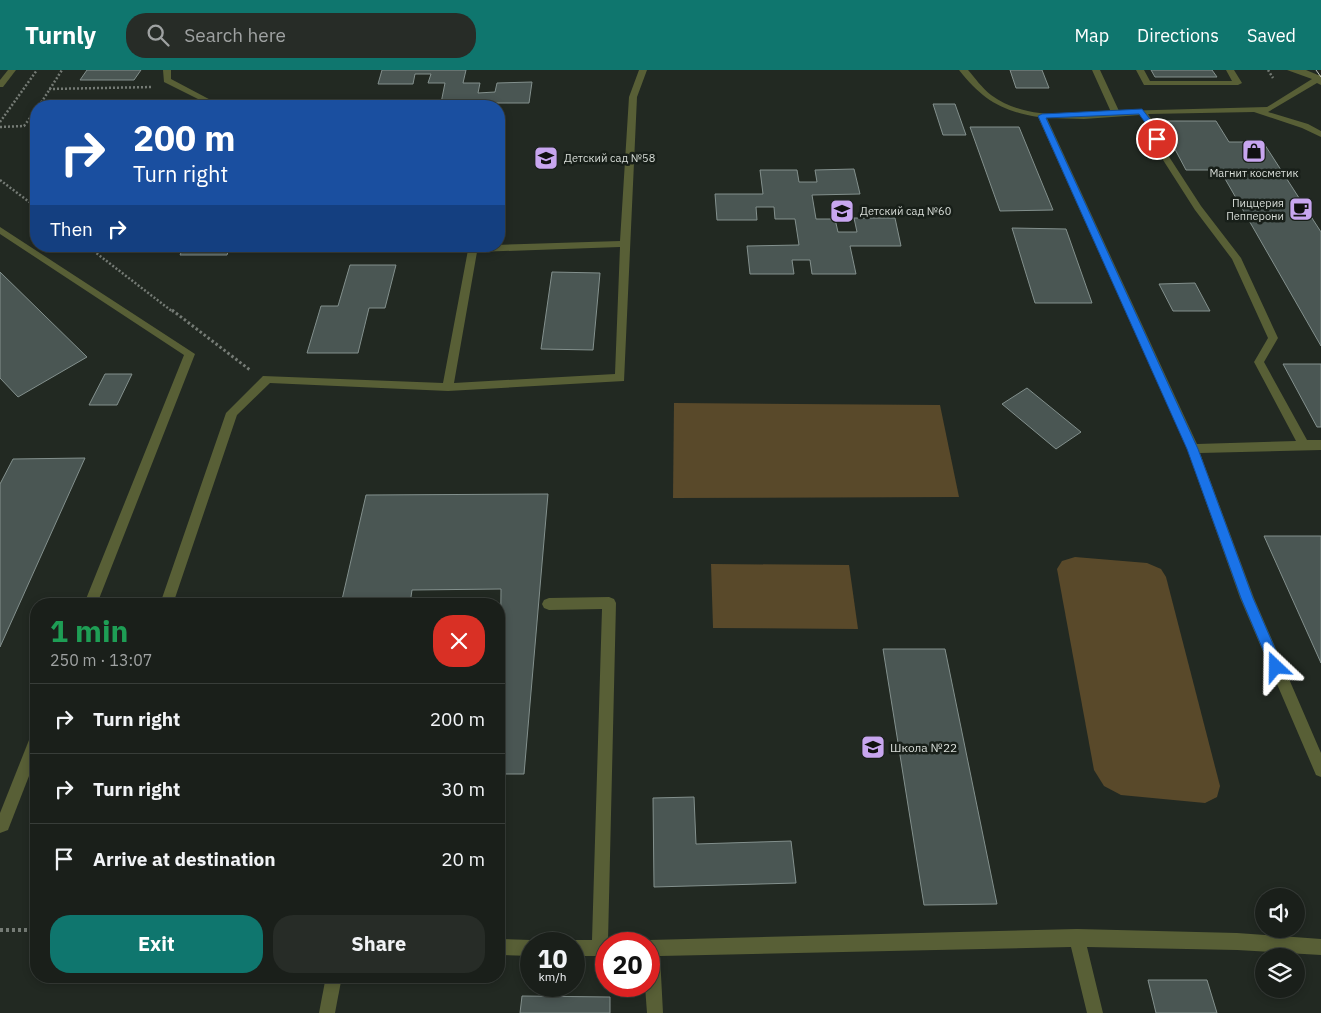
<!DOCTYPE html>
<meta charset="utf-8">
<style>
body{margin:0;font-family:"IBM Plex Sans",sans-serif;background:#272c27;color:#f1f3f6;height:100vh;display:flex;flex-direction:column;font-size:19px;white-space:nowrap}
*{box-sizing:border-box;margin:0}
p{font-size:16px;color:#9fa2a2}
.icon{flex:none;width:28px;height:28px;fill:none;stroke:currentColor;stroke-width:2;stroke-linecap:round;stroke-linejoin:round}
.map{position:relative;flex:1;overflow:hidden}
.details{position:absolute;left:30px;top:528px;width:475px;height:385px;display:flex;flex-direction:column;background:#1a1f1a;border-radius:20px;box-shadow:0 2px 8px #0003,0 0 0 1px #383d39}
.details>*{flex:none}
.banner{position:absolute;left:30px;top:30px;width:475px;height:152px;border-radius:20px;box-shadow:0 2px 8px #0003,0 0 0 1px #383d39;background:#1a4fa0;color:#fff;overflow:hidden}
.controls{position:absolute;left:1255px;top:818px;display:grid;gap:10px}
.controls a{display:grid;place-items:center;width:50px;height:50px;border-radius:50%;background:#1a1f1a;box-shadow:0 2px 8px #0003,0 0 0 1px #383d39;font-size:25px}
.speed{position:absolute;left:520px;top:862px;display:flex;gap:10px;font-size:25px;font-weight:700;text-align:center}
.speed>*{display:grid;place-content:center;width:65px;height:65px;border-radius:50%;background:#1a1f1a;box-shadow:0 2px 8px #0003,0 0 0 1px #383d39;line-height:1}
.speed small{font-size:12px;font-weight:400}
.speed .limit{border:8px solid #d22;background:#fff;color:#111}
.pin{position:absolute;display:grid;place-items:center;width:42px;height:42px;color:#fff;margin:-21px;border:2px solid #fff;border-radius:50%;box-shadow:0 1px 5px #0007}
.me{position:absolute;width:55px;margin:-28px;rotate:337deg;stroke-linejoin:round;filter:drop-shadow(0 0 4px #0008)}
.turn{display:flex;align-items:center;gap:18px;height:105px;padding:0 20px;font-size:22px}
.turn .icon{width:65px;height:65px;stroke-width:2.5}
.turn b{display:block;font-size:35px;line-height:42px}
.then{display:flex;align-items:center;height:48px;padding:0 20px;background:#0003;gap:10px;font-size:19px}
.round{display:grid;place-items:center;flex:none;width:52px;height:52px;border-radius:20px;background:#272c27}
.overview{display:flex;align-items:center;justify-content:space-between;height:85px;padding:0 20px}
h1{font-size:30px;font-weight:700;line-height:38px;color:#1e9e55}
.action{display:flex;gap:10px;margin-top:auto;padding:10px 20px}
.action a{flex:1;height:58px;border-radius:20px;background:#0f766e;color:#fff;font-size:20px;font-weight:700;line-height:58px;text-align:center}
.action a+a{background:#272c27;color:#f1f3f6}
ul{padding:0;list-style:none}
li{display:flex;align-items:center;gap:15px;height:70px;padding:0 20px;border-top:1px solid #383d39}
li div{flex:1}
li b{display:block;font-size:19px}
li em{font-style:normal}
header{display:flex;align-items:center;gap:30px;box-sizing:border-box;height:70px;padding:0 25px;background:#0f766e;color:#fff}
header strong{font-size:24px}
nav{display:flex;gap:28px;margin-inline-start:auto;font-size:18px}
.search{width:350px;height:45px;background:#272c27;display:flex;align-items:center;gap:12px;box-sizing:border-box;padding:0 18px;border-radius:20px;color:#9fa2a2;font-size:19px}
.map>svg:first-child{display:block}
.green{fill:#59492a}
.building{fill:#4a5653;stroke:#83908d}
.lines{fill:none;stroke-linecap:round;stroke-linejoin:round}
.path-far2{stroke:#757b75;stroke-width:2.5;stroke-dasharray:2 2;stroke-linecap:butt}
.path-far1{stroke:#757b75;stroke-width:3;stroke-dasharray:2.5 2.5;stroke-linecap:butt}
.path{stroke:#757b75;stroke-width:4;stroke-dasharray:3 3;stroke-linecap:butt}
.lane{fill:#585f36;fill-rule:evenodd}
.tram{stroke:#c4c9c4;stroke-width:1}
.route{fill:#1a73e8;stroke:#114b97}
.labels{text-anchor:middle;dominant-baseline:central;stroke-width:5;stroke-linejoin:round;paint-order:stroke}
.far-poi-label{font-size:11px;fill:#d9ded9;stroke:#181f19;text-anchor:start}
.poi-label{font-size:12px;fill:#d9ded9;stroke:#181f19;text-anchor:start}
</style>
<header>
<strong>Turnly</strong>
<div class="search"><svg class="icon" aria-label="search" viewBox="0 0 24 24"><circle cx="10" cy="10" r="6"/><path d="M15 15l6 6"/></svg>Search here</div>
<nav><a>Map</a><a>Directions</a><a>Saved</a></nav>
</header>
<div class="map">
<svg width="1321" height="943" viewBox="0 0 1321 943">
<rect width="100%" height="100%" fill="#222922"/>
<g class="green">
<path d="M674 333 940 335 959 427 673 428Z"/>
<path d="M1075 487 1147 493 1161 499 1166 507 1220 716 1217 727 1205 733 1121 725 1104 716 1094 700 1057 499 1062 491Z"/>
<path d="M711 494 849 495 858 559 713 558Z"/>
</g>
<g class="building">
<path d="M87 0H141L134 10H80Z"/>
<path d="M382 0H466L463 13H480L478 23 495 22 497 13 532 12 529 33H485V36H395L396 33H441L445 13H428L431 4H415L413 14H378Z"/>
<path d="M1010 0H1042L1049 18H1016Z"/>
<path d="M1151 0H1212L1217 7H1155Z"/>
<path d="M933 34H955L966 65H943Z"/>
<path d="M1160 51H1216L1229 72H1263L1321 162V276L1220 100H1186Z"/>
<path d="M970 57H1019L1053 140 1000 141Z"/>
<path d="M854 99 860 124 812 125 816 149H835L838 162H857L854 148H895L901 176H850L856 204H812L810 190H792L794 204H750L747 176 799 175 795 149H775L774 137H756L757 150H717L715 124H763L760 100H797L799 112H817L815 100Z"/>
<path d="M1012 158 1066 159 1092 233H1035Z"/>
<path d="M184 176H230L227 185H180Z"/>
<path d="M350 195H396L385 238H369L358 283H307L321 236H338Z"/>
<path d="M0 202 87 287 18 327 0 308Z"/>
<path d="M552 202 600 203 593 280 541 279Z"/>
<path d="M1195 213 1210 241H1173L1159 214Z"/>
<path d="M1283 294H1321V357H1317Z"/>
<path d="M105 304H132L117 335H89Z"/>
<path d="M1027 318 1081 362 1056 379 1002 334Z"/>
<path d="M85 388 0 577V414L13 389Z"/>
<path d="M548 424 524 704H499L501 519 412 520 410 534H341L366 425Z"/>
<path d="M1264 466H1321V593Z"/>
<path d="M883 579H945L997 834 924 835Z"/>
<path d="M694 727 696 774 791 771 796 813 654 817 653 728Z"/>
<path d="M1148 910H1207L1217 943H1156Z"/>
<path d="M522 926 610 927V943H520Z"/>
</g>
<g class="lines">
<g class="path-far2">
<path d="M1268 0 1273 8"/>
<path d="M49 19 153 17"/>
<path d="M39 36 62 0"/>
<path d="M0 52 37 0"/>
<path d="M0 57 24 56 36 40"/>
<path d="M0 110 36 137"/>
<path d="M87 176 173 242"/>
</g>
<path class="path-far1" d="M172 240 250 300"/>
<path class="path" d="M0 860H36"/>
<g class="lane">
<path d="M8 0H16L3 17H0V10Z"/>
<path d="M163 0H171V9L222 36H212L164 12Z"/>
<path d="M639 0H647L637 27 624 311 448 321 270 313 237 345 173 534H160L226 343 263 306 443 313 468 180 464 176 620 171 629 27ZM620 177 615 304 454 313 477 182Z"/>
<path d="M959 0H968C975 8 982 18 991 25 1025 50 1072 45 1111 42L1092 0H1100L1119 41 1267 37 1312 9 1287 0H1306L1318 5H1321V15L1317 13 1268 42 1308 54 1321 61V67L1302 58 1254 42 1148 44 1157 58 1164 79 1201 136 1241 188 1278 268 1264 292 1307 370H1321V380L1200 383 1254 528 1321 683V707L1316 705 1240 528 1187 379 1038 47C1001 41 982 29 959 0ZM1140 45 1149 58 1156 79 1195 140 1232 189 1268 268 1254 292 1296 371 1197 374 1047 48 1084 49Z"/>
<path d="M1136 0H1144L1150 11H1232L1226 0H1234L1242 13 1238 15H1144Z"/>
<path d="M0 157 195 284 97 534H84L184 285 0 164Z"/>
<path d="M305 176H315V178L310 181 307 180Z"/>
<path d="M609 527 614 529 616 533 608 871 612 874H606V886H574V874H568V872L574 870H592L602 539 549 540 544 538 542 534 544 530 549 528Z"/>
<path d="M36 663V688L8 760 0 763V743L31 665Z"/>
<path d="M1077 859 1237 863 1321 869V885L1237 880 1087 877 1103 943H1087L1071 877 660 886 663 943H647L645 916H649V874H643L649 870Z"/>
<path d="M499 869 531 870 537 874H531V886L499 885Z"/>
<path d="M326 906H342L335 943H319Z"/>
</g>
<path class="tram" d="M1316 0 1321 7"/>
</g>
<path class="route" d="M1142 39 1157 58 1160 71H1154L1149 58 1139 44 1046 48 1198 379 1253 528 1283 597 1281 601 1276 603 1272 601 1241 528 1187 379 1038 46 1042 44Z"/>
<defs>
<g id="shop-square" transform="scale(1.25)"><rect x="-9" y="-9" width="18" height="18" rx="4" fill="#c8a6ef" stroke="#181f19"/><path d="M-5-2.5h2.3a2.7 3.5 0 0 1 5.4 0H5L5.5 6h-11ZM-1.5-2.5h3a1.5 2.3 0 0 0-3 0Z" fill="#111"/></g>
<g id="school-square" transform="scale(1.25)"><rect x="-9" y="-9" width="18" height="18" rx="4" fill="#c8a6ef" stroke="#181f19"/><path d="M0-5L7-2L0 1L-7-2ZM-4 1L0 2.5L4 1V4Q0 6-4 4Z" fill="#111"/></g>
<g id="cafe-square" transform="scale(1.25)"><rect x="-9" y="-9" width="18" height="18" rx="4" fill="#c8a6ef" stroke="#181f19"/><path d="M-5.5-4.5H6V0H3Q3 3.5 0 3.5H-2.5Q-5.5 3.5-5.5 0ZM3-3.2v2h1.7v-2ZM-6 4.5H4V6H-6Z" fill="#111"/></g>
</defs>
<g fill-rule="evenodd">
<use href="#shop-square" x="1254" y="81"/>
<use href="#school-square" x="546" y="88"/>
<use href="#cafe-square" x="1301" y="139"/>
<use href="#school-square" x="842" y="141"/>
<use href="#school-square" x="873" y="677"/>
</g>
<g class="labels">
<g class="far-poi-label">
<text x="564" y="88">Детский сад №58</text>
<text x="1254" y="103" text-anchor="middle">Магнит косметик</text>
<text x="1284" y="133" text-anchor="end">Пиццерия<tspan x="1284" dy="13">Пепперони</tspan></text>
<text x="860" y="141">Детский сад №60</text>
</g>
<g class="poi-label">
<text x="890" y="677">Школа №22</text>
</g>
</g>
</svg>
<div class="controls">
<a><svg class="icon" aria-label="sound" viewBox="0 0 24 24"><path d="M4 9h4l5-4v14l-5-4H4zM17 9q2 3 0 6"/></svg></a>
<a><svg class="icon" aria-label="layers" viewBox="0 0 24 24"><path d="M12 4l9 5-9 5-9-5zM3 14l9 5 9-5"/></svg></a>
</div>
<div class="speed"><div>10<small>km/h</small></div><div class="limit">20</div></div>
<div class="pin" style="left:1157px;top:69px;background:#d93025"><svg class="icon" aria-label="arrive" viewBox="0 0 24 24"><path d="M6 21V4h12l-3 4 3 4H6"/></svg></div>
<svg class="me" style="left:1276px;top:597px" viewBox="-20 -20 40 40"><path d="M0-17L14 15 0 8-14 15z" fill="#1a73e8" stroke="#fff" stroke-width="4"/></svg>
<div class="banner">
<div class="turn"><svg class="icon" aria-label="right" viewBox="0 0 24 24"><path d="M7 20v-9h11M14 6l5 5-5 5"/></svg><div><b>200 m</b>Turn right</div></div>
<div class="then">Then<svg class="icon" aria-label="right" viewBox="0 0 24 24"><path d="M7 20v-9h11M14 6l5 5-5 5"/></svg></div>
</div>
<section class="details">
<div class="overview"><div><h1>1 min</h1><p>250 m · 13:07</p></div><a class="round" style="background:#d93025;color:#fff"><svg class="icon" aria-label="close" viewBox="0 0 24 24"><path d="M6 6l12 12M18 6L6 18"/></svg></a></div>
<ul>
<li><svg class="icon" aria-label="right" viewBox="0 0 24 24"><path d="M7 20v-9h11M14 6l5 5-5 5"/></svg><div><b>Turn right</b></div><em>200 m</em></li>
<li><svg class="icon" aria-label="right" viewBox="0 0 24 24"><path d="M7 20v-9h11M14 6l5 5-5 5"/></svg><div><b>Turn right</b></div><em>30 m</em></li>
<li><svg class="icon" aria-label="arrive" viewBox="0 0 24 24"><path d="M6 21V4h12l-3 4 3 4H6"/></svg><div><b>Arrive at destination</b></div><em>20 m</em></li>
</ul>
<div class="action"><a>Exit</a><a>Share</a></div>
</section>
</div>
